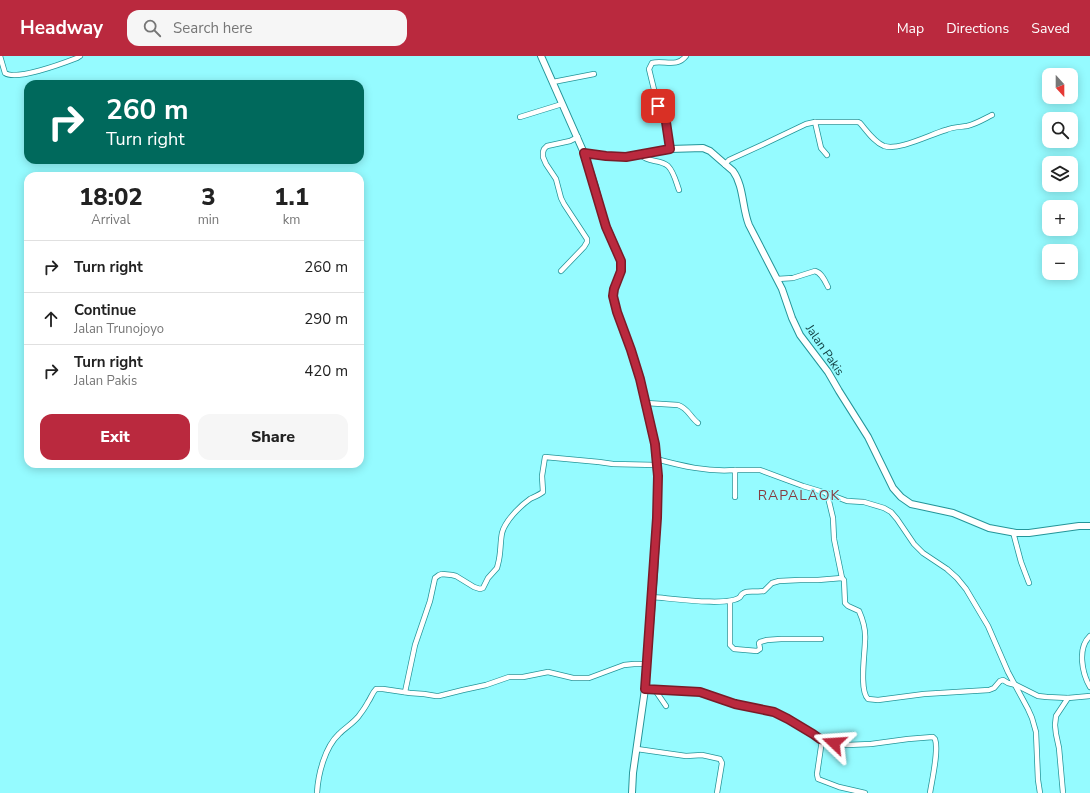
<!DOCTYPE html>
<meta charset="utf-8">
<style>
body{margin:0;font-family:"Nunito Sans",sans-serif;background:#f6f6f6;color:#222;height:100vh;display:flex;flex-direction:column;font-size:15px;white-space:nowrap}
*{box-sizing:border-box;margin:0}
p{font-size:13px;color:#767676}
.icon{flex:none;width:22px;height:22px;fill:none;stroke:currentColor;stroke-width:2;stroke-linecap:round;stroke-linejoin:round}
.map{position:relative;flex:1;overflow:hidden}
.drawer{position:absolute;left:24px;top:116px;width:340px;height:296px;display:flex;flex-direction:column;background:#fff;border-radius:12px;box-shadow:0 2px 10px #0003}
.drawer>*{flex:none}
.hud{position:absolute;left:24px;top:24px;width:340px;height:84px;border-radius:12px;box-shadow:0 2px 10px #0003;background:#00695c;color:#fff;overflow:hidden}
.needle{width:26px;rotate:159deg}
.buttons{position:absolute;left:1042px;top:12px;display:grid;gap:8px}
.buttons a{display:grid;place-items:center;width:36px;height:36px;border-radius:8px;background:#fff;box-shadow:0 2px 10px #0003;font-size:20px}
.pin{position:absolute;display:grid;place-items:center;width:34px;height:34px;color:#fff;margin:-17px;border-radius:8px;box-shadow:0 2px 6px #0006}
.me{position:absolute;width:44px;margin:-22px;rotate:290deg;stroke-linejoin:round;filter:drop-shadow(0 0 3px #0008)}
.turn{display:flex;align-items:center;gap:14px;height:84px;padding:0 16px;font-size:18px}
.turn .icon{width:52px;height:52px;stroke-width:2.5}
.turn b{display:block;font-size:28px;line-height:34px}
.eta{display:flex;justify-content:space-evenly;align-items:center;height:68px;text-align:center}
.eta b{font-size:24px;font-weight:800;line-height:28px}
.button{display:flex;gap:8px;margin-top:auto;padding:8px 16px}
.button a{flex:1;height:46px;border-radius:12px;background:#ba293e;color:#fff;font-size:16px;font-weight:800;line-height:46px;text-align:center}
.button a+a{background:#f6f6f6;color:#222}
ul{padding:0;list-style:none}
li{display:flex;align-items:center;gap:12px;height:52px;padding:0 16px;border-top:1px solid #e0e0e0}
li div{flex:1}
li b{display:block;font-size:15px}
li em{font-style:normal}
header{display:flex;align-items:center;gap:24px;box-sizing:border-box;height:56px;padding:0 20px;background:#ba293e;color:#fff}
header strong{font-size:19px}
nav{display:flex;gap:22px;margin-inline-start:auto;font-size:14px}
.search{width:280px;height:36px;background:#f6f6f6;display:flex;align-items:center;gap:10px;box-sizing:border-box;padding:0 14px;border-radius:12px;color:#767676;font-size:15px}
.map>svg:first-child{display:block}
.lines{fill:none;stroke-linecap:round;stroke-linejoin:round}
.street-casing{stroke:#249599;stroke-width:6}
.secondary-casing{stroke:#249599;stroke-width:8}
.street{stroke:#fff;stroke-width:4.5}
.secondary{stroke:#fff;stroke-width:6}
.route-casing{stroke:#791b28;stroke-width:10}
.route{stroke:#ba293e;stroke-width:7}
.labels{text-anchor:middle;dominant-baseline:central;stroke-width:3;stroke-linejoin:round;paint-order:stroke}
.street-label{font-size:12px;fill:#103d3f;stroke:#95fbff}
.quarter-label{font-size:14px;letter-spacing:1px;fill:#863d41;stroke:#95fbff}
</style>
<header>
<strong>Headway</strong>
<div class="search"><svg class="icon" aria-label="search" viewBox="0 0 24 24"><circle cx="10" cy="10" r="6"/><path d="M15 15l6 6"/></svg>Search here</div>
<nav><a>Map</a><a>Directions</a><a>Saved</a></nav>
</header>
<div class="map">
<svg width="1090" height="737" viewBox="0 0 1090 737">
<rect width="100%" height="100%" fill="#95fbff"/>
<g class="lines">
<g class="street-casing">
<g id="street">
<path d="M0 0 5 17C16 25 64 7 77 2L80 0"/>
<path d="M553 26 594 18"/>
<path d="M520 61 562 48"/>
<path d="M815 66 821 92 827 99"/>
<path d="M670 93 666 66 658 50 649 13 652 7C664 4 677 12 686 0"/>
<path d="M641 99C648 107 660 103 668 110 674 116 676 126 679 134"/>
<path d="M725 109 727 106 729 104 764 88 806 68 815 66H858L860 67C867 75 874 86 884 90 899 95 931 78 946 74 952 71 960 71 967 70 976 68 984 63 992 59"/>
<path d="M561 215 584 191 587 186V183L564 148 561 142 556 123 546 108 543 101V96L544 93 547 90 570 85 578 81"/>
<path d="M777 223 793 222 815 215C822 217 825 225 828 231"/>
<path d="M646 347 678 349C688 352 690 361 698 367"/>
<path d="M656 403C682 410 707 416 735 414V441"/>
<path d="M735 414H760L803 430 823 436 847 445 864 446 884 452 891 456 897 463 914 488 923 497 947 513 957 522 966 533 988 570 1008 616 1028 653 1032 662 1036 676 1038 724 1040 737"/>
<path d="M827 437 833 462 834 483 842 522"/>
<path d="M1013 476 1021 506 1029 527"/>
<path d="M652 541C669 542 729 551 740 541 744 532 756 537 764 535L772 527 779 525 800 524H818L842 522 844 524 845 547 848 550 859 555C863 564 866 575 865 585 865 597 859 634 868 643L878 644 924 638 989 634 994 632 1000 625 1003 624 1008 627 1016 629 1038 640 1047 641 1068 642"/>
<path d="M730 545V589L734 593 757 595 760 593 759 587 760 586 767 584 781 583H821"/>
<path d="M1090 580C1077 592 1082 617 1090 631"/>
<path d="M645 633 700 636 735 648 774 656 788 663 819 683 847 689 871 688 908 683 933 681 935 683C939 694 932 724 930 737"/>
<path d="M655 634 666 650"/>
<path d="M405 636 415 589 430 545 435 522 439 519 442 518 452 519 456 520 474 531 480 533 483 532 488 522 497 512 498 508C501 498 500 487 502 477 505 465 520 450 530 443 534 441 539 439 543 436L542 420 545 401 599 406 613 408 657 409"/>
<path d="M822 684 817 718 818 723 839 731 865 737"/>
<path d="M637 693 686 700 702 699 720 703 722 707 717 737"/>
<path d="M317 737C318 718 325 691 339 678 345 672 352 668 358 661 361 657 365 652 368 646 371 642 372 637 376 633H383L410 637 424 638 436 640H439L463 634 486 629 509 621H523L548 616 573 622H589L624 609 634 608H648"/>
<path d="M1063 737 1059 692 1056 678 1055 669 1056 660 1068 642 1090 640"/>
</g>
</g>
<g class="secondary-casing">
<g id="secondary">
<path d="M541 0 584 97 595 131 603 162 621 205V215L614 233 613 240 617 256 631 294 640 323 655 388 658 430 657 462 654 518 645 633 633 717 632 737"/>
<path d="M584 97 606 100 626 101 670 93 703 92 710 95 733 115C744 130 742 152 749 169L782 233 792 262 800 279 828 316 839 335 868 381 893 432 901 441 911 448 953 457 989 472 1016 477H1029L1079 470H1090"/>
</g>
</g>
<use href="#street" class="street"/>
<use href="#secondary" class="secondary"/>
</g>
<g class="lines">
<g class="route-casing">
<path id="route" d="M658 50 666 66 670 93 626 101 606 100 584 97 606 171 621 205V215L614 233 613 240 617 256 631 294 640 323 655 388 658 420 657 462 645 633 700 636 735 648 774 656 788 663 813 678 820 683 834 687"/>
</g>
<use href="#route" class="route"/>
</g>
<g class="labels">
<g class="street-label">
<text transform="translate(825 294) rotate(56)">Jalan Pakis</text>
</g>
<g class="quarter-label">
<text x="799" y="439">RAPALAOK</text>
</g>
</g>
</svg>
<div class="buttons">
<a><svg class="needle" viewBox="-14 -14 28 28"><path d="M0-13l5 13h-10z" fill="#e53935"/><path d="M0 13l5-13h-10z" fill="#767676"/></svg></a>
<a><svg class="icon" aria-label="search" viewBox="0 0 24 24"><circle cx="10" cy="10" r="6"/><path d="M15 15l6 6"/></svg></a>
<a><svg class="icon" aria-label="layers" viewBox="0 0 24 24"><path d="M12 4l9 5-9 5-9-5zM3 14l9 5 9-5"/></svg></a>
<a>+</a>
<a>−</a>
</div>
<div class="pin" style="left:658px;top:50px;background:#d93025"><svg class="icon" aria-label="arrive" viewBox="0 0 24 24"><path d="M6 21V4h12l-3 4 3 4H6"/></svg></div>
<svg class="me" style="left:834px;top:687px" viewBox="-20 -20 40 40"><path d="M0-17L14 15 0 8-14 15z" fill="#ba293e" stroke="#fff" stroke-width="4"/></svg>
<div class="hud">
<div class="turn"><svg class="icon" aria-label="right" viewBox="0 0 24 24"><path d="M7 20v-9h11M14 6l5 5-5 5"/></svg><div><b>260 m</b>Turn right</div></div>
</div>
<section class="drawer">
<div class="eta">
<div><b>18:02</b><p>Arrival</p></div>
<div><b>3</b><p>min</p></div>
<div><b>1.1</b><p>km</p></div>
</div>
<ul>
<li><svg class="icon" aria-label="right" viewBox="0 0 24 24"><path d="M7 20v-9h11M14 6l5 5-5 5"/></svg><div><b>Turn right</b></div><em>260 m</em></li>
<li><svg class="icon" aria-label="ahead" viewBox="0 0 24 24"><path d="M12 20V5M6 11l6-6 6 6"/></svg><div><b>Continue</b><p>Jalan Trunojoyo</p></div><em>290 m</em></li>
<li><svg class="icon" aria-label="right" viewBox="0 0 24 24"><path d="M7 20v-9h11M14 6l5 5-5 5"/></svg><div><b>Turn right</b><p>Jalan Pakis</p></div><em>420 m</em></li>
</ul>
<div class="button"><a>Exit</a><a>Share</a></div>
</section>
</div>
